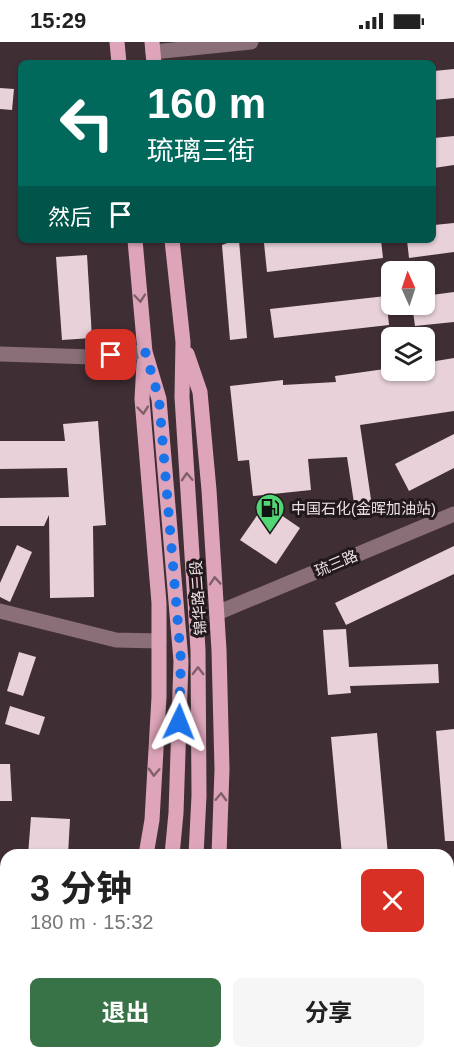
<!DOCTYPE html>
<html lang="zh">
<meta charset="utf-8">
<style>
body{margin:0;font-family:Arial,"Noto Sans SC",sans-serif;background:#f6f6f6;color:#222;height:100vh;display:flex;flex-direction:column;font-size:22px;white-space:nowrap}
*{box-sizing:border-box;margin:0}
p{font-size:20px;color:#767676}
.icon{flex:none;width:33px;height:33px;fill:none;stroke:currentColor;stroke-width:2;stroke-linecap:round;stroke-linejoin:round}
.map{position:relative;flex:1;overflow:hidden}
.details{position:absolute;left:0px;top:807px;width:454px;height:210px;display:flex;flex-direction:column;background:#fff;border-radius:18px 18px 0 0;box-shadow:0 2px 4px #0004}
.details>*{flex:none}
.hud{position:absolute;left:18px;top:18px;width:418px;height:183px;border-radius:9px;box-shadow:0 2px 4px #0004;background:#00695c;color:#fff;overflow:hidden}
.needle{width:39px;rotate:357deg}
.fabs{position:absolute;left:381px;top:219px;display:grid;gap:12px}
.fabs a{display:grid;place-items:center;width:54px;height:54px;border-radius:9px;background:#fff;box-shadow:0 2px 4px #0004;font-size:30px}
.pin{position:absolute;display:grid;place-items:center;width:51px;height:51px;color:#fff;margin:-26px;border-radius:12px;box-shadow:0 3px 9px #0006}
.me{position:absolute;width:66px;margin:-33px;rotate:2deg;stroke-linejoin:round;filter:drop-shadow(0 0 4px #0008)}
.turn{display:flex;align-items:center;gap:21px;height:126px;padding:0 30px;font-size:27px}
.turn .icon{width:78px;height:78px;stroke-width:2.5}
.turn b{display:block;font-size:42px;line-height:51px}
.then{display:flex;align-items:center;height:57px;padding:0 30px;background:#0003;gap:12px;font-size:22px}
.round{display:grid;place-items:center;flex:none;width:63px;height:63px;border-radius:9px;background:#f6f6f6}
.headline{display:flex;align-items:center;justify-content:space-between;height:102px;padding:0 30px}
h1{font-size:36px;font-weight:700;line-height:45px}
.action{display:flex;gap:12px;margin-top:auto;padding:12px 30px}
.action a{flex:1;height:69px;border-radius:9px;background:#377347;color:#fff;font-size:24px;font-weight:700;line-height:69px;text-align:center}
.action a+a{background:#f6f6f6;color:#222}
.status{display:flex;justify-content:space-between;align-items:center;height:42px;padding:0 30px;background:#fff;direction:ltr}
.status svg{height:16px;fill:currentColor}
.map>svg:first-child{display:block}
.building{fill:#e8d1d9}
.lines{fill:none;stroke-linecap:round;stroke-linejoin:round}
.minor{stroke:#8a6e78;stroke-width:15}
.major{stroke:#dea5ba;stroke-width:15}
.oneway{stroke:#805f6b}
.route{stroke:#1a73e8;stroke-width:10;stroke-dasharray:0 18}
.labels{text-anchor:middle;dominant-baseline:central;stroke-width:6;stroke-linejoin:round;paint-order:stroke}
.poi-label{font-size:15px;fill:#ece0e4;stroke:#22191c;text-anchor:start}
.street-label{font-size:15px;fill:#ece0e4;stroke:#22191c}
</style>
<div class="status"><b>15:29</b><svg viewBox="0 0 49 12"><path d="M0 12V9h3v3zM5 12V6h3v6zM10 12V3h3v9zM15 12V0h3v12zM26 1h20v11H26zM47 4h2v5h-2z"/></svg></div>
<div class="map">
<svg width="454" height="1017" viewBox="0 0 454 1017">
<rect width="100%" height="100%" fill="#402e35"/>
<g class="building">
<path d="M454 27V56L434 58V29Z"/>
<path d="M0 46 14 47 12 68 0 67Z"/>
<path d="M454 94V123L434 126V96Z"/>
<path d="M454 181V210L409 216 407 198H434V183Z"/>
<path d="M235 198H239L247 296 230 298 222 203Z"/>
<path d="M288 198H381L383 216 267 230 264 201Z"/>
<path d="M87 213 92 296 62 298 56 215Z"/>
<path d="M454 250V280L415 284 412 262H424V254Z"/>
<path d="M386 254 389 283 274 296 270 267Z"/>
<path d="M454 316V369L360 383 373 471 356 474 347 415 308 417 311 448 253 454 249 418 238 419 230 344 283 338V343L336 340 335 334 392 326V328H424V321Z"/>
<path d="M98 379 106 483 93 484 94 555 50 556 49 473 44 484H0V456L69 455 67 426 0 427V399H65L63 382Z"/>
<path d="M454 392V426L409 449 395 422Z"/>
<path d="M265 462 300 486 276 522 240 498Z"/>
<path d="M17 503 32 510 10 560 0 555V541Z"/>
<path d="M454 504V532L346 583 335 561Z"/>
<path d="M346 587 349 625 438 622 439 641 350 644 351 651 328 653 323 588Z"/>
<path d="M19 610 36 615 23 654 7 649Z"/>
<path d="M10 664 45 675 39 693 5 682Z"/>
<path d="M454 687V799H445L436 689Z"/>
<path d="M377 691 388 813H342L331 695Z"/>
<path d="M0 722H10L12 759H0Z"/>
<path d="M31 775 70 777 68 813H28Z"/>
</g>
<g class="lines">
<g class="minor">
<path d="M153 10 251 0"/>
<path d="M0 312 93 315 145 310"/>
<path d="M0 569 116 598 159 599"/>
<path d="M217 571 454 472"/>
</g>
<g class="major">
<path d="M117 0 119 21"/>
<path d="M152 0 154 21"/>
<path d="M135 198 145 310 159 357 181 619 176 771 172 813"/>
<path d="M172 198 183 300 182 355 198 608 199 754 196 813"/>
<path d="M187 312 200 350 209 448 219 608 222 727 219 813"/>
<path d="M144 321 142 357 159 561V655L152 778 146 813"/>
<path d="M102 1017 104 1011"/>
<path d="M133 1017 134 1011"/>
<path d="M159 1017 161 1011"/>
<path d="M185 1017 186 1011"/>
</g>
</g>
<defs><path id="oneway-chevron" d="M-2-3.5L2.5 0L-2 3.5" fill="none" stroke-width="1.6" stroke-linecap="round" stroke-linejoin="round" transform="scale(1.5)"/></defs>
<g class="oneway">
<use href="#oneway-chevron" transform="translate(140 256) rotate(85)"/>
<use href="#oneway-chevron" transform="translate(143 368) rotate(85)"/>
<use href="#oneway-chevron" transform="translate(187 435) rotate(-93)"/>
<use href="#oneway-chevron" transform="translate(215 539) rotate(-94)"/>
<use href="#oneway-chevron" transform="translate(198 629) rotate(-90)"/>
<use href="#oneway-chevron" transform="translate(154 730) rotate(93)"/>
<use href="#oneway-chevron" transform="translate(221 755) rotate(-88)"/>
</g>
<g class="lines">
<path class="route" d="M111 313 145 309 159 357 181 618 179 680"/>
</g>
<defs>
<g id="fuel-pin" transform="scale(1.5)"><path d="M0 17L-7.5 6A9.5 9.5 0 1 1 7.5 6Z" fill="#50d674" stroke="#22191c"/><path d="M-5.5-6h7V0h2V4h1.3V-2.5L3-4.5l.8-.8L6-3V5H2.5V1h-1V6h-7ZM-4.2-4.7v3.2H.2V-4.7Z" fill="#111"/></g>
</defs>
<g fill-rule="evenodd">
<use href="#fuel-pin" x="270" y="466"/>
</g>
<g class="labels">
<g class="poi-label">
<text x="291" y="466">中国石化(金晖加油站)</text>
</g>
<g class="street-label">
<text transform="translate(336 521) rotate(-23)">琉三路</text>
<text transform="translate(198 556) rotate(-94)">锦华路二段</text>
</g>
</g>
</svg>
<div class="fabs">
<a><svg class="needle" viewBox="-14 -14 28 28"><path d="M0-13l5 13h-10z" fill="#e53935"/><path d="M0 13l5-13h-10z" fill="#767676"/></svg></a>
<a><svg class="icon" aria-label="layers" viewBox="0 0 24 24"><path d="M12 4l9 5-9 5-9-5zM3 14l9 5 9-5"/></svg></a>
</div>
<div class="pin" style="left:111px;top:313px;background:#d93025"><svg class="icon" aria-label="arrive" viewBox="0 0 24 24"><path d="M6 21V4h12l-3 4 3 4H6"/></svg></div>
<svg class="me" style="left:179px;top:680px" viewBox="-20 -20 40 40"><path d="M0-17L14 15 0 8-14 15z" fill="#1a73e8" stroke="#fff" stroke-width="4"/></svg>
<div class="hud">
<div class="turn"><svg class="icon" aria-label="left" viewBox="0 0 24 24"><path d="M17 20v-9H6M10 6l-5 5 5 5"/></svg><div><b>160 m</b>琉璃三街</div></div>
<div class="then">然后<svg class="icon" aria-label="arrive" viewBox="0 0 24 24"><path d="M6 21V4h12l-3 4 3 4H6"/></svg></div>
</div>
<section class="details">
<div class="headline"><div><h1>3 分钟</h1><p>180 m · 15:32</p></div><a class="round" style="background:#d93025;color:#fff"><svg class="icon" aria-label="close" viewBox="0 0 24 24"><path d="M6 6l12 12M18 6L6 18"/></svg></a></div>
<div class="action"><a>退出</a><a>分享</a></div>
</section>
</div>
